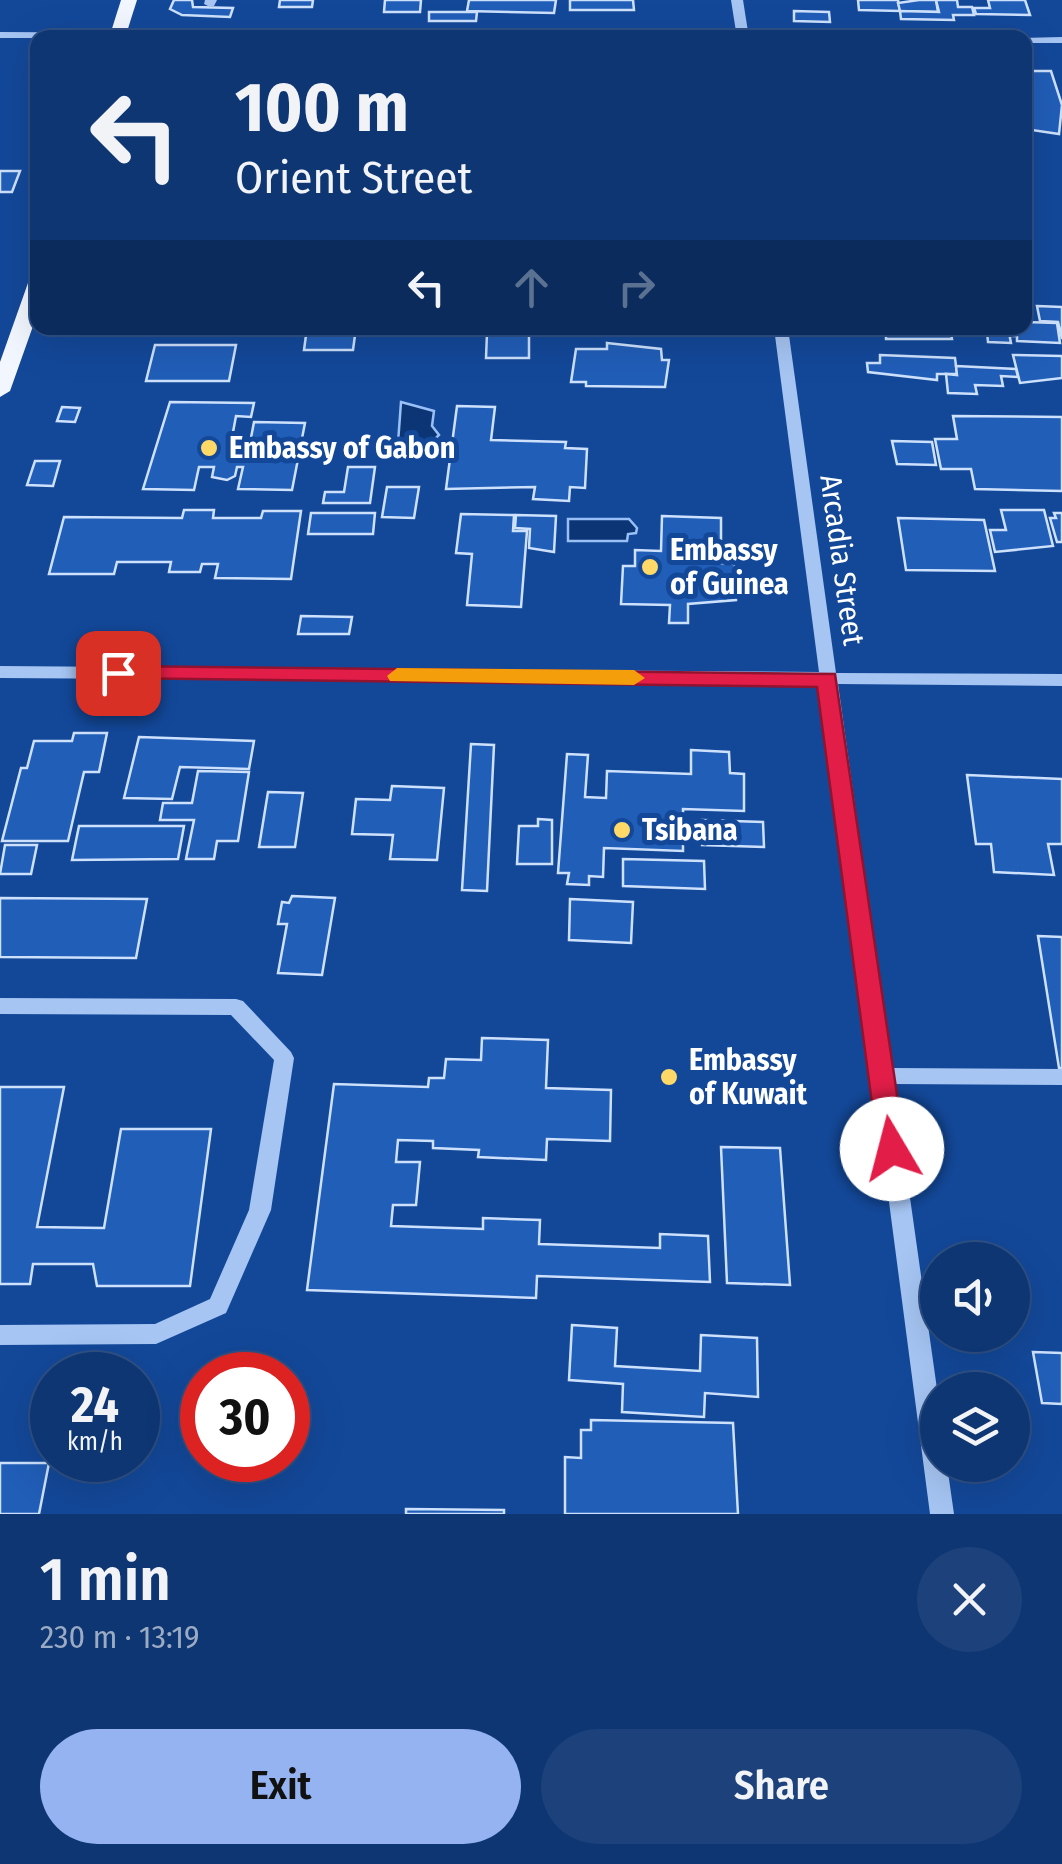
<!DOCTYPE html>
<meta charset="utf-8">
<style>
body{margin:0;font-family:"Fira Sans Condensed",sans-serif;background:#1c417b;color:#f1f3f6;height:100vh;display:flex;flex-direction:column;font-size:38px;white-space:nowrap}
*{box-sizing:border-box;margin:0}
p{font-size:32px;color:#9babc4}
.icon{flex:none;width:55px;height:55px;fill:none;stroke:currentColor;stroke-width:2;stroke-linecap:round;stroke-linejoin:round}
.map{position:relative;height:1514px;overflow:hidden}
.details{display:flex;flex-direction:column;background:#0e3673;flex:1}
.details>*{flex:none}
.guide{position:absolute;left:30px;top:30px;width:1002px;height:305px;border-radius:20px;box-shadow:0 10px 40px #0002,0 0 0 2px #2e5085;background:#0e3673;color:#f1f3f6;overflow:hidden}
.fabs{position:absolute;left:920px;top:1242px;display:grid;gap:20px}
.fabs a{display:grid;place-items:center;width:110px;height:110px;border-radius:50%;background:#0e3673;box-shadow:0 10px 40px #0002,0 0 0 2px #2e5085;font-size:50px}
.speed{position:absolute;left:30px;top:1352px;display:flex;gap:20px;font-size:50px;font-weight:700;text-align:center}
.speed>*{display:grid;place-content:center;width:130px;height:130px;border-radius:50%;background:#0e3673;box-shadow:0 10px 40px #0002,0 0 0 2px #2e5085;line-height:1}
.speed small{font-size:25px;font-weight:400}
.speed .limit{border:15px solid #d22;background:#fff;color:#111}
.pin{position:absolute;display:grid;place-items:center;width:85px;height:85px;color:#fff;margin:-42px;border-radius:20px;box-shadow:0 5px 15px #0006}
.me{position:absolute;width:110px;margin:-55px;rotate:352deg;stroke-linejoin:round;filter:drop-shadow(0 0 8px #0008)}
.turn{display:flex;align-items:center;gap:35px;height:210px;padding:0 40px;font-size:45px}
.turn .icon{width:130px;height:130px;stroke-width:2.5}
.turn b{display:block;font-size:70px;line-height:85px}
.lanes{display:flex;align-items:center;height:95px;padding:0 40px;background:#0003;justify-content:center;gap:50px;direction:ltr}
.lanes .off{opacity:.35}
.round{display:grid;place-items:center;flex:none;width:105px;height:105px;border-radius:52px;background:#1c417b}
.headline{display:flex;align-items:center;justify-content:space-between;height:170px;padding:0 40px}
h1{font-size:60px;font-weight:600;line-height:75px}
.primary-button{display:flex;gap:20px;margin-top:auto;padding:20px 40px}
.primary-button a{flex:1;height:115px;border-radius:60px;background:#95b2f1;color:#111;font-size:40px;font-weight:600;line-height:115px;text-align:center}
.primary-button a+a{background:#1c417b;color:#f1f3f6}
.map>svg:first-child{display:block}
.water{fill:#0c3575;stroke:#98c0f6;stroke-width:2.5}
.building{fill:#215eb8;stroke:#cde1fd;stroke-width:2.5}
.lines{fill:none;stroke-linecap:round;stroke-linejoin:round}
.minor{fill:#a6c5f3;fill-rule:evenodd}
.major{fill:#f2f6ff;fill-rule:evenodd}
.route{fill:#e11d48;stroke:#92132f;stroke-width:2.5}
.slow{fill:#f59e0b}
.poi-dot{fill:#ffd968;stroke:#134899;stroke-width:4}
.labels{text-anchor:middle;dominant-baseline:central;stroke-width:10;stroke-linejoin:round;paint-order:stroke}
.poi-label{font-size:30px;font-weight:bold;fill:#fff;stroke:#134899;text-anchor:start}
.street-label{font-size:30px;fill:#fff;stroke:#134899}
</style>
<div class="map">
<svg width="1062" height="1514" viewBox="0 0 1062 1514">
<rect width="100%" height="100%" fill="#134899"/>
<g class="water">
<path d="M401 402 434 411 432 426 439 435 430 444 398 443Z"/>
<path d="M568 519H629L637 528 636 533 628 534 627 541H568Z"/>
</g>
<g class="building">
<path d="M174 0H192L193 7 233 8 230 17 182 15 170 9Z"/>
<path d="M280 0H313L312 7H279Z"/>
<path d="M385 0H421L420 12H384Z"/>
<path d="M469 0H556L554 13 467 11Z"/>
<path d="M570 0H633L634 10H570Z"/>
<path d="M858 0H898L900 11 859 10Z"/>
<path d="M919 0H936L938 12 900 11 898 3Z"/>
<path d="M936 0H957L958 7H972L974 15H953L954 20 901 19 900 11 939 12Z"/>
<path d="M988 0H1025L1030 15 976 14 974 8H990Z"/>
<path d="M794 11 829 12 830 22 794 21Z"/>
<path d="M429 12H477L476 21H429Z"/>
<path d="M1025 71H1051L1062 105 1059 134 1025 129Z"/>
<path d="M0 171H20L12 192H0Z"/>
<path d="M1037 306 1062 307V339L1058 322 1040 321Z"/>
<path d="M1025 322 1057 323 1060 343 1017 341V336H1010L1009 328H1025Z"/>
<path d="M95 328H138L137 335H94Z"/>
<path d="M307 328H356L353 350H304Z"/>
<path d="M859 328H950L952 339H886V334L859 333Z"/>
<path d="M953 328H1008L1011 343 988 342 987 332Z"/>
<path d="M487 333H529V358H486Z"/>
<path d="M607 343 661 349 662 360H669L665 387 586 386V382H571L576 349H607Z"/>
<path d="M155 345H236L229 381H146Z"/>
<path d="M880 355 955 358 957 374H937V380L868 372 867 363H880Z"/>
<path d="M1013 355 1062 356V378L1020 383Z"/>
<path d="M956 366 1016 369 1018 377 1001 376 1003 386 975 385 977 394 948 393 946 374 957 375Z"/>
<path d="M170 402 254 403 251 417 236 416 231 443H250L254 422 305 423 292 490 238 489 243 467H237L235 476 227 480 212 477 214 467H199L194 490 143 489Z"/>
<path d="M457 406 495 407 491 440 566 442 565 448 587 449 585 488 570 487 569 501 533 499 535 487 446 489Z"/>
<path d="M62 407 80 408 75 422 57 421Z"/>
<path d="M953 416 1062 417V491L975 489 971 469H941L935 439H957Z"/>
<path d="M892 441 932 442 936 465 897 464Z"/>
<path d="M35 461H60L53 486 27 485Z"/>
<path d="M348 467H375L370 503H323L325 492H344Z"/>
<path d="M387 487H419L414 518 382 517Z"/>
<path d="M184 510H214L213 518H261L263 511H301L291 579 215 578 218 564H202L200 572H169L171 562H117L114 574H49L64 517 182 518Z"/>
<path d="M1001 510H1044L1053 546 995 552 990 530H1006Z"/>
<path d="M311 513H375L373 534H308Z"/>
<path d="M1054 513H1062V542H1057L1050 518H1056Z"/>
<path d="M461 514 514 515 513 531H527L521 607 467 605 472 554 456 553Z"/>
<path d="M516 515 556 516 554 552 529 548 530 529 515 528Z"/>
<path d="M662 516 721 518V563L735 564 736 600 688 604V623H669L670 605 621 604 623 566H635V550L661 551Z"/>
<path d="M898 518 984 520 995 571 906 570Z"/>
<path d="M301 616 352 617 349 634H298Z"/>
<path d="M74 733H107L99 772H84L68 841H2L21 768H27L34 741H72Z"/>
<path d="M139 737 254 741 249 769 180 767 172 799 124 798Z"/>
<path d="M471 744 494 745 487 891 462 890Z"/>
<path d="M691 750 729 752 730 773 744 774V811L683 809V851L604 848 603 877 589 876V885L567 884 569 873H558L567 754 588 755 585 797 606 798 607 771 691 774Z"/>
<path d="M198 771 249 772 238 841H217L214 859H186L194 820H160L163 803H192Z"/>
<path d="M967 775 1062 779V844H1048L1054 875 994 872 991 844H976Z"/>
<path d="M392 786 444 788 437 860 390 859 393 835 352 834 356 799 390 800Z"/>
<path d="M268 792 303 793 295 847H259Z"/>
<path d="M538 819 552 820V864H517L519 826H538Z"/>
<path d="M702 820 763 822 764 847 702 845Z"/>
<path d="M79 826H184L178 859 72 860Z"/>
<path d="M5 845H37L31 874H0Z"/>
<path d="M623 859 704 861 705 889 623 886Z"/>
<path d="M292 896 335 898 322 975 278 973 287 924H278L282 902 289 903Z"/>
<path d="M0 898 147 899 136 958 0 957Z"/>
<path d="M570 899 633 902 631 943 569 940Z"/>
<path d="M1038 936 1062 937V1068H1059Z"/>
<path d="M482 1038 548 1040 546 1088 611 1090 610 1141 547 1139 546 1160 478 1157 479 1150 433 1148V1141L398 1140 396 1162H420L416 1205H393L391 1226 483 1229V1218L540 1220 539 1244 660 1248V1234L708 1236 710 1282 537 1276 536 1298 307 1290 334 1084 428 1087 429 1078H444L446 1059 481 1060Z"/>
<path d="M0 1087H64L37 1227 104 1228 121 1129H211L190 1286H97L93 1264H33L30 1284H0Z"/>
<path d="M721 1147 780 1148 790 1285 727 1283Z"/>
<path d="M572 1325 617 1328 615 1366 700 1371 701 1335 757 1338 758 1397 705 1393 704 1417 622 1412 623 1384 569 1380Z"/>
<path d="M1033 1352 1062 1353V1404L1042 1403Z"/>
<path d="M591 1420 733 1423 738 1514H565V1457L581 1458V1430H591Z"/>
<path d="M0 1463H49L39 1514H0Z"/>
<path d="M406 1509 504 1510V1514H406Z"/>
</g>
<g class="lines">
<g class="minor">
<path d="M205 0H217L214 6 210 7 204 4Z"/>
<path d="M731 0H743L749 38H737Z"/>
<path d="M0 32 513 35 518 38H0Z"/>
<path d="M1062 37V43H1025V38H1021Z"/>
<path d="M774 328H788L836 673 1062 674V686L838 684 892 1068 1062 1069V1085L894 1084 938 1396V1465H947L954 1514H930L821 684 0 678V666L819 672Z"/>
<path d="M0 998 236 999 243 1001 291 1052 294 1058 271 1210 226 1313 156 1344 0 1345V1325L155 1324 210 1299 249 1210 274 1060 231 1015 0 1014Z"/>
</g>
<g class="major">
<path d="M121 0H137L125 38H109Z"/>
<path d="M38 277V312L10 391 0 397V362L28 283Z"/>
</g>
</g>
<path class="route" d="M118 666 835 674 905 1149 901 1157H882L878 1149 817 687 111 678 107 673Z"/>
<path class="slow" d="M397 668 634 670 645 678 634 685 390 681 387 676Z"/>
<g class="poi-dot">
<circle cx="209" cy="448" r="10"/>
<circle cx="650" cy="567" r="10"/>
<circle cx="622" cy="830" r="10"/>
<circle cx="669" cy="1077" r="10"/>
</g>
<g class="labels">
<g class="poi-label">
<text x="229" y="448">Embassy of Gabon</text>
<text x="670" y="550">Embassy<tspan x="670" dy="34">of Guinea</tspan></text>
<text x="642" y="830">Tsibana</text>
<text x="689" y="1060">Embassy<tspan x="689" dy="34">of Kuwait</tspan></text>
</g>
<g class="street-label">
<text transform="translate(842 560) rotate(82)">Arcadia Street</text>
</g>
</g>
</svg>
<div class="fabs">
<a><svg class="icon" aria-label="sound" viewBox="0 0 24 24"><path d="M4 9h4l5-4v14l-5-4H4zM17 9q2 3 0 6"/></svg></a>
<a><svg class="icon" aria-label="layers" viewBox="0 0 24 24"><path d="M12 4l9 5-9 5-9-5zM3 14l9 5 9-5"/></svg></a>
</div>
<div class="speed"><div>24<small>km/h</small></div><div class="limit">30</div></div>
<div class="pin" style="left:118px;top:673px;background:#d93025"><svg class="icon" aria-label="arrive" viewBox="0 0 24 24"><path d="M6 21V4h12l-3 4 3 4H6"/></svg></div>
<svg class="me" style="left:892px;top:1149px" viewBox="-20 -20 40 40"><circle r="19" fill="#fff"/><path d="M0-13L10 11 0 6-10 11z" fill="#e11d48"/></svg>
<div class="guide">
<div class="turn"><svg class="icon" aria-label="left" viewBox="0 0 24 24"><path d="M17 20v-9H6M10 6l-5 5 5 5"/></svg><div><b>100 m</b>Orient Street</div></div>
<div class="lanes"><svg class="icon" aria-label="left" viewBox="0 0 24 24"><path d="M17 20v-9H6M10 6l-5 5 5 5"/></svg><svg class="icon off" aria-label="ahead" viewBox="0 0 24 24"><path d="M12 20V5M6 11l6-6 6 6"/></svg><svg class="icon off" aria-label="right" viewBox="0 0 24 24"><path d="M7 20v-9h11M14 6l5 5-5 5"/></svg></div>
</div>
</div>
<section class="details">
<div class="headline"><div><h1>1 min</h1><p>230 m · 13:19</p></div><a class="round"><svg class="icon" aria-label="close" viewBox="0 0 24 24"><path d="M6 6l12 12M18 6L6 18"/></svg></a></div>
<div class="primary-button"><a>Exit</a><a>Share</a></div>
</section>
